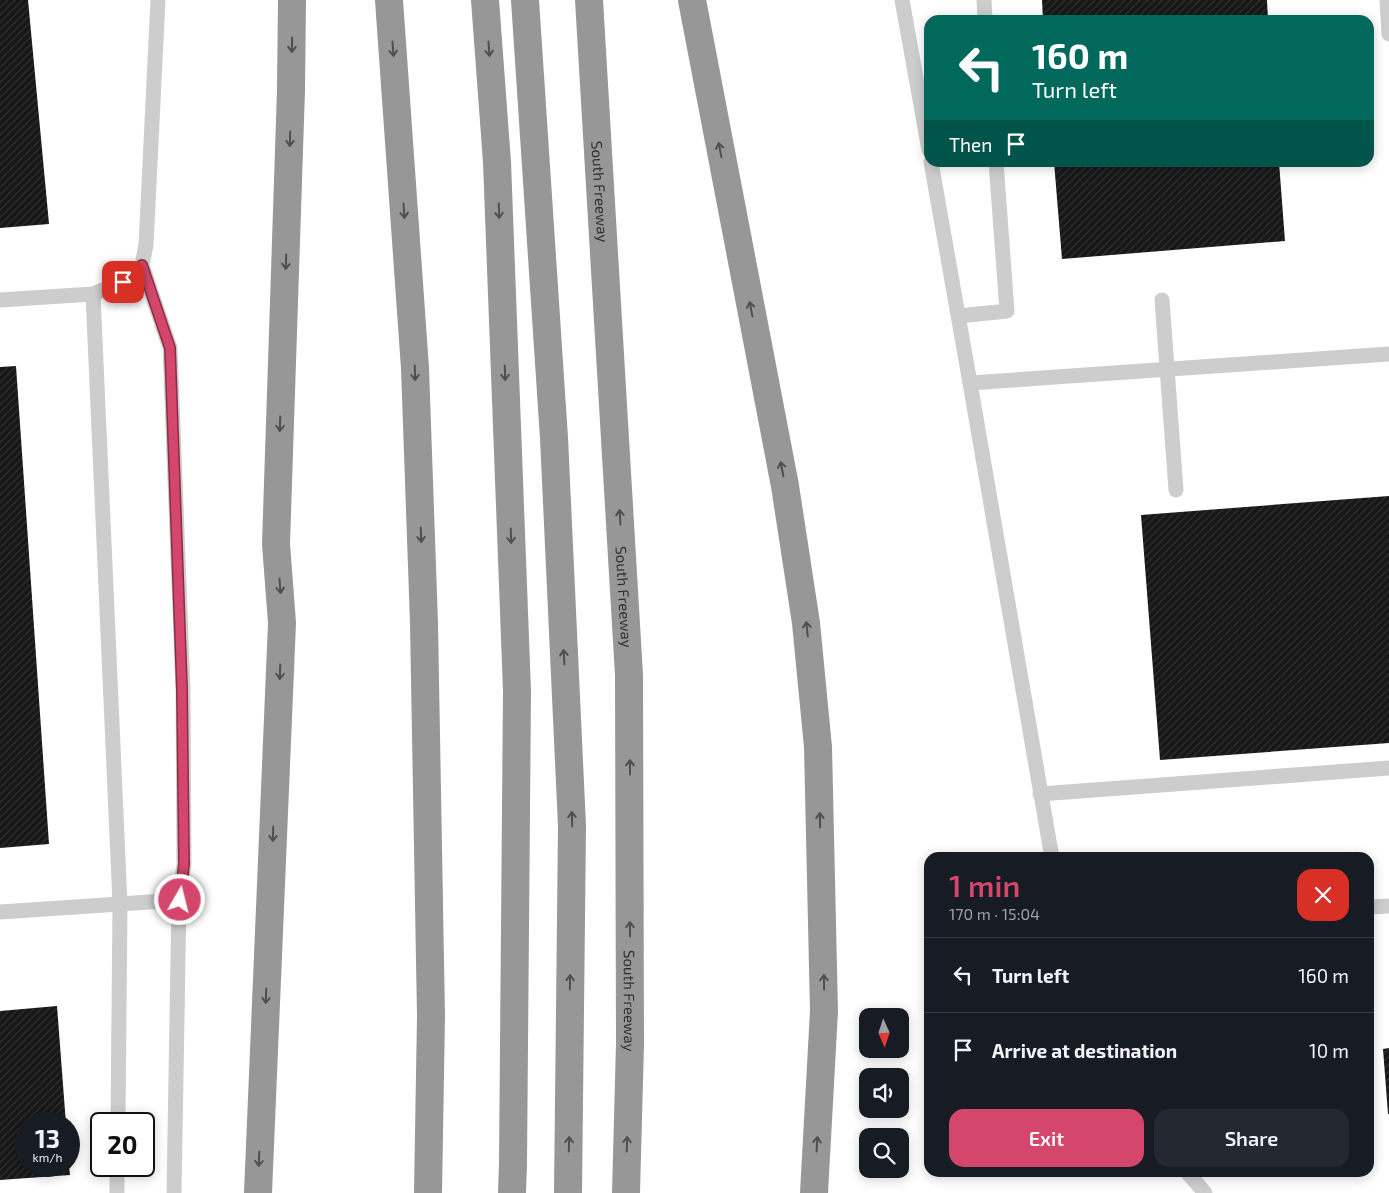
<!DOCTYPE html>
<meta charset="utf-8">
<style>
body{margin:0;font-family:"Exo 2",sans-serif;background:#242831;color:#f1f3f6;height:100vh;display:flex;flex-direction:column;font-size:19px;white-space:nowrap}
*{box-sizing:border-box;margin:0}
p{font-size:16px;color:#9ea1a6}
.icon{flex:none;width:28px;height:28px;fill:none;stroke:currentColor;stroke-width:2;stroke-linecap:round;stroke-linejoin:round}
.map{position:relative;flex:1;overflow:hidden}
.details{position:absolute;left:924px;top:852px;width:450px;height:325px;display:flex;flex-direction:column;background:#171b24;border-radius:15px;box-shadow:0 2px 12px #0003}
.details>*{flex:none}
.guide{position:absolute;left:924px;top:15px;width:450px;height:152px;border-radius:15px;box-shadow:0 2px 12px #0003;background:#00695c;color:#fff;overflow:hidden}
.needle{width:32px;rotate:177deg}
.buttons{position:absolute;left:859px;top:1008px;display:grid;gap:10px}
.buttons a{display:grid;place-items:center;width:50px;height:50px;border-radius:10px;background:#171b24;box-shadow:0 2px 12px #0003;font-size:25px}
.speed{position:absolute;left:15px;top:1112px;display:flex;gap:10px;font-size:25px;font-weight:700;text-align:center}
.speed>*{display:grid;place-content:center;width:65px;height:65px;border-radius:50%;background:#171b24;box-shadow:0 2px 12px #0003;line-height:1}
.speed small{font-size:12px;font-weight:400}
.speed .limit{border:2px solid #111;border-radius:8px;background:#fff;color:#111}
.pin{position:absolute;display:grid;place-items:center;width:42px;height:42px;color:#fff;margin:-21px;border-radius:10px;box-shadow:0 2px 8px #0006}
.me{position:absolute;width:55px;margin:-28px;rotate:8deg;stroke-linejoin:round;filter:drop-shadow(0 0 4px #0008)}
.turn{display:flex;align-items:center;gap:18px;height:105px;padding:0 25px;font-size:22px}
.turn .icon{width:65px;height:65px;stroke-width:2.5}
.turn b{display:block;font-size:35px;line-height:42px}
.then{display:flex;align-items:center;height:48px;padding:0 25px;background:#0003;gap:10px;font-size:19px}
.round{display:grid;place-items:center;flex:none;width:52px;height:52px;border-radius:15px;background:#242831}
.summary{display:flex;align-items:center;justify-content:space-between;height:85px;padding:0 25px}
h1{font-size:30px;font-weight:600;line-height:38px;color:#d4466b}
.button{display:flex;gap:10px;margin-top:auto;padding:10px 25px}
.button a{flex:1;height:58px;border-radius:15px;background:#d4466b;color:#fff;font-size:20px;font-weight:600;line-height:58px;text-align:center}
.button a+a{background:#242831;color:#f1f3f6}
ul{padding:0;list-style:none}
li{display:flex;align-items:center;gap:15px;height:75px;padding:0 25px;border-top:1px solid #363941}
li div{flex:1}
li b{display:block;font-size:19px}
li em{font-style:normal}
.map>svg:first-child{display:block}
.building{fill:url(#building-hatch)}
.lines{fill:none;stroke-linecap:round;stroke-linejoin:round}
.service{stroke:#cdcdcd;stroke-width:15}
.motorway{stroke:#979797;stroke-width:28}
.oneway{stroke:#4f4f4f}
.route-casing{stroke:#8a2e46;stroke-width:12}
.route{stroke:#d4466b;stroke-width:9}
.labels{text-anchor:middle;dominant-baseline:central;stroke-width:5;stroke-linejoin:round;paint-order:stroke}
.street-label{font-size:15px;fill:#303030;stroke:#fff}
</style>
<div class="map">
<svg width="1389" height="1193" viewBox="0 0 1389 1193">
<defs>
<pattern id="building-hatch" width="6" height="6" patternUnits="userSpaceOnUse" patternTransform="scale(1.25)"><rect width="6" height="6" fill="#171717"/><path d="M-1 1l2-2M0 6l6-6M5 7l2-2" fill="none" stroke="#303030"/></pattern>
</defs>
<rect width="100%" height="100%" fill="#fff"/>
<g class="building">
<path d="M0 0H28L49 224 0 228Z"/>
<path d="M1042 0H1267L1268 20H1043Z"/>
<path d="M1054 162H1279L1285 241 1062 259Z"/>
<path d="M16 366 49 844 0 848V367Z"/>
<path d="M1389 496V743L1160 760 1141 515Z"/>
<path d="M57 1006 66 1124H26V1166H69L70 1175 0 1180V1011Z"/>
<path d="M1389 1048V1114H1388L1383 1049Z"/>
</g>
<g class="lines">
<g class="service">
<path d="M902 0 929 150"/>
<path d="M984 0 985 20"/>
<path d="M1387 0 1389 34"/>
<path d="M931 162 970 383 1389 354"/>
<path d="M142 265 170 348 183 690 184 864 179 900 174 1193"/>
<path d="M93 294 120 904 118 1124"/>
<path d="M0 300 93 294 123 282 142 265 146 245 158 0"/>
<path d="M1162 300 1176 490"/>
<path d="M959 316 1007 311 996 162"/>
<path d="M970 383 1052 858"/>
<path d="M1040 794 1389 768"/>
<path d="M1369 907 1389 906"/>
<path d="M0 912 179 900"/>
<path d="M1187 1172 1205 1193"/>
<path d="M117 1193V1166"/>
</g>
<g class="motorway">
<path d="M389 0 415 368 424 623 431 1016 428 1193"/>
<path d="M485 0 497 162 517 691 513 1163 512 1193"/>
<path d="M525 0 554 438 572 826 568 1193"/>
<path id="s1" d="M589 0 629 675 630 1044 626 1193"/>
<path d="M692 0 785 486 806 623 818 747 824 1011 814 1193"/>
<path d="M258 1193 282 623 276 544 291 90 292 0"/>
</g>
</g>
<defs><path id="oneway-shaft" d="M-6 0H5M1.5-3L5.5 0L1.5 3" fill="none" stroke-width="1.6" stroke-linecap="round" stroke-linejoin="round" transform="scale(1.25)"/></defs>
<g class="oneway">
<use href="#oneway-shaft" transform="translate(292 45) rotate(91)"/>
<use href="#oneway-shaft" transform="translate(393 49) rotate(86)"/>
<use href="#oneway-shaft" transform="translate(489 49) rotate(86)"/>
<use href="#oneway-shaft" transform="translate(290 139) rotate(92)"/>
<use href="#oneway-shaft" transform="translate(720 150) rotate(-101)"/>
<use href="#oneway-shaft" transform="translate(404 211) rotate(86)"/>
<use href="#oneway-shaft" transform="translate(499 211) rotate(88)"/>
<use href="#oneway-shaft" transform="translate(286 262) rotate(92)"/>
<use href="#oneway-shaft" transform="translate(751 309) rotate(-101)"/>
<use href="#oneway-shaft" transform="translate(415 373) rotate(88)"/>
<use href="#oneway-shaft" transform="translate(505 373) rotate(88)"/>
<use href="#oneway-shaft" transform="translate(280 424) rotate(92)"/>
<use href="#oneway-shaft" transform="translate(782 469) rotate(-101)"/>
<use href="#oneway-shaft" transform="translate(620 517) rotate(-93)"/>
<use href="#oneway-shaft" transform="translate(421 535) rotate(88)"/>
<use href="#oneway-shaft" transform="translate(511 536) rotate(88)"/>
<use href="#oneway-shaft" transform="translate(280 586) rotate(86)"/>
<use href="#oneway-shaft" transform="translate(807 629) rotate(-96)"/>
<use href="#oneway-shaft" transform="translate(564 657) rotate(-93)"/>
<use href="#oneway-shaft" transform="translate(280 672) rotate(92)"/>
<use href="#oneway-shaft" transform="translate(630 767) rotate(-90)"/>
<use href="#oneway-shaft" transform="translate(572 819) rotate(-92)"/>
<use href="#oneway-shaft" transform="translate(820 820) rotate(-91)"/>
<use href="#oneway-shaft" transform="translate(273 834) rotate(92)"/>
<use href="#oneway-shaft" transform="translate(630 929) rotate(-90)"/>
<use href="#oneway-shaft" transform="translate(570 982) rotate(-89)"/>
<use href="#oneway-shaft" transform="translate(824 982) rotate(-91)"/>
<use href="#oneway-shaft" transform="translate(266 996) rotate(92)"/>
<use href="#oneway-shaft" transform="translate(569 1144) rotate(-89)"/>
<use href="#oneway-shaft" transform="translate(627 1144) rotate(-88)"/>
<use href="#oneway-shaft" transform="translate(817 1144) rotate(-87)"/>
<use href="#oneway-shaft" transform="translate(259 1159) rotate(92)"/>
</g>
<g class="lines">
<g class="route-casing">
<path id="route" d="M123 282 142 265 170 348 182 690 184 864 180 900"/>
</g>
<use href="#route" class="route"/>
</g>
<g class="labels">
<g class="street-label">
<text stroke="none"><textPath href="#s1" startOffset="192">South Freeway</textPath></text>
<text stroke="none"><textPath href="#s1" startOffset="598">South Freeway</textPath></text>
<text stroke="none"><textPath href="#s1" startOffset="1002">South Freeway</textPath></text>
</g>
</g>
</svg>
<div class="buttons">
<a><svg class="needle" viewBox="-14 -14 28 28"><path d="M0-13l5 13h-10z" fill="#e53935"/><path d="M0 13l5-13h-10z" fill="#9ea1a6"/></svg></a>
<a><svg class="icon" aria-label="sound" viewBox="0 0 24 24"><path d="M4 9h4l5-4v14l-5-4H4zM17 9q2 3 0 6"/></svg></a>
<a><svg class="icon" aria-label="search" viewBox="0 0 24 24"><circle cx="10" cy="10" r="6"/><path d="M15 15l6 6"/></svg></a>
</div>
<div class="speed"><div>13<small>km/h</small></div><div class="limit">20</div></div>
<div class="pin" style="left:123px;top:282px;background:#d93025"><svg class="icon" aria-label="arrive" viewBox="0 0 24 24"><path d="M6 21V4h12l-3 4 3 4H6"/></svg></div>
<svg class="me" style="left:180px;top:900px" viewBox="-20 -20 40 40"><circle r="17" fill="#d4466b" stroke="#fff" stroke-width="3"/><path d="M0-11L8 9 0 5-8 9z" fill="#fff"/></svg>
<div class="guide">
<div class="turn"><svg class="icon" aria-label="left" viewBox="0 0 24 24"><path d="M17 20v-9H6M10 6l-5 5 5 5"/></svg><div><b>160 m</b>Turn left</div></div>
<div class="then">Then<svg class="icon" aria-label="arrive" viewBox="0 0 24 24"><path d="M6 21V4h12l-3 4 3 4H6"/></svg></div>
</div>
<section class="details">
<div class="summary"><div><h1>1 min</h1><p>170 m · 15:04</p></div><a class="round" style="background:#d93025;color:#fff"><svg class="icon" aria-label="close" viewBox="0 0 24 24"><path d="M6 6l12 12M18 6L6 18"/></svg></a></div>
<ul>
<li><svg class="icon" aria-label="left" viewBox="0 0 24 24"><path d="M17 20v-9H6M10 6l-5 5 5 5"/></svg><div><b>Turn left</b></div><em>160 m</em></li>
<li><svg class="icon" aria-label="arrive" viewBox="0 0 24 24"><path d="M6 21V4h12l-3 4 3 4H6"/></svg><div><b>Arrive at destination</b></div><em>10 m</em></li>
</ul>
<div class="button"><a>Exit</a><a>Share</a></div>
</section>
</div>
